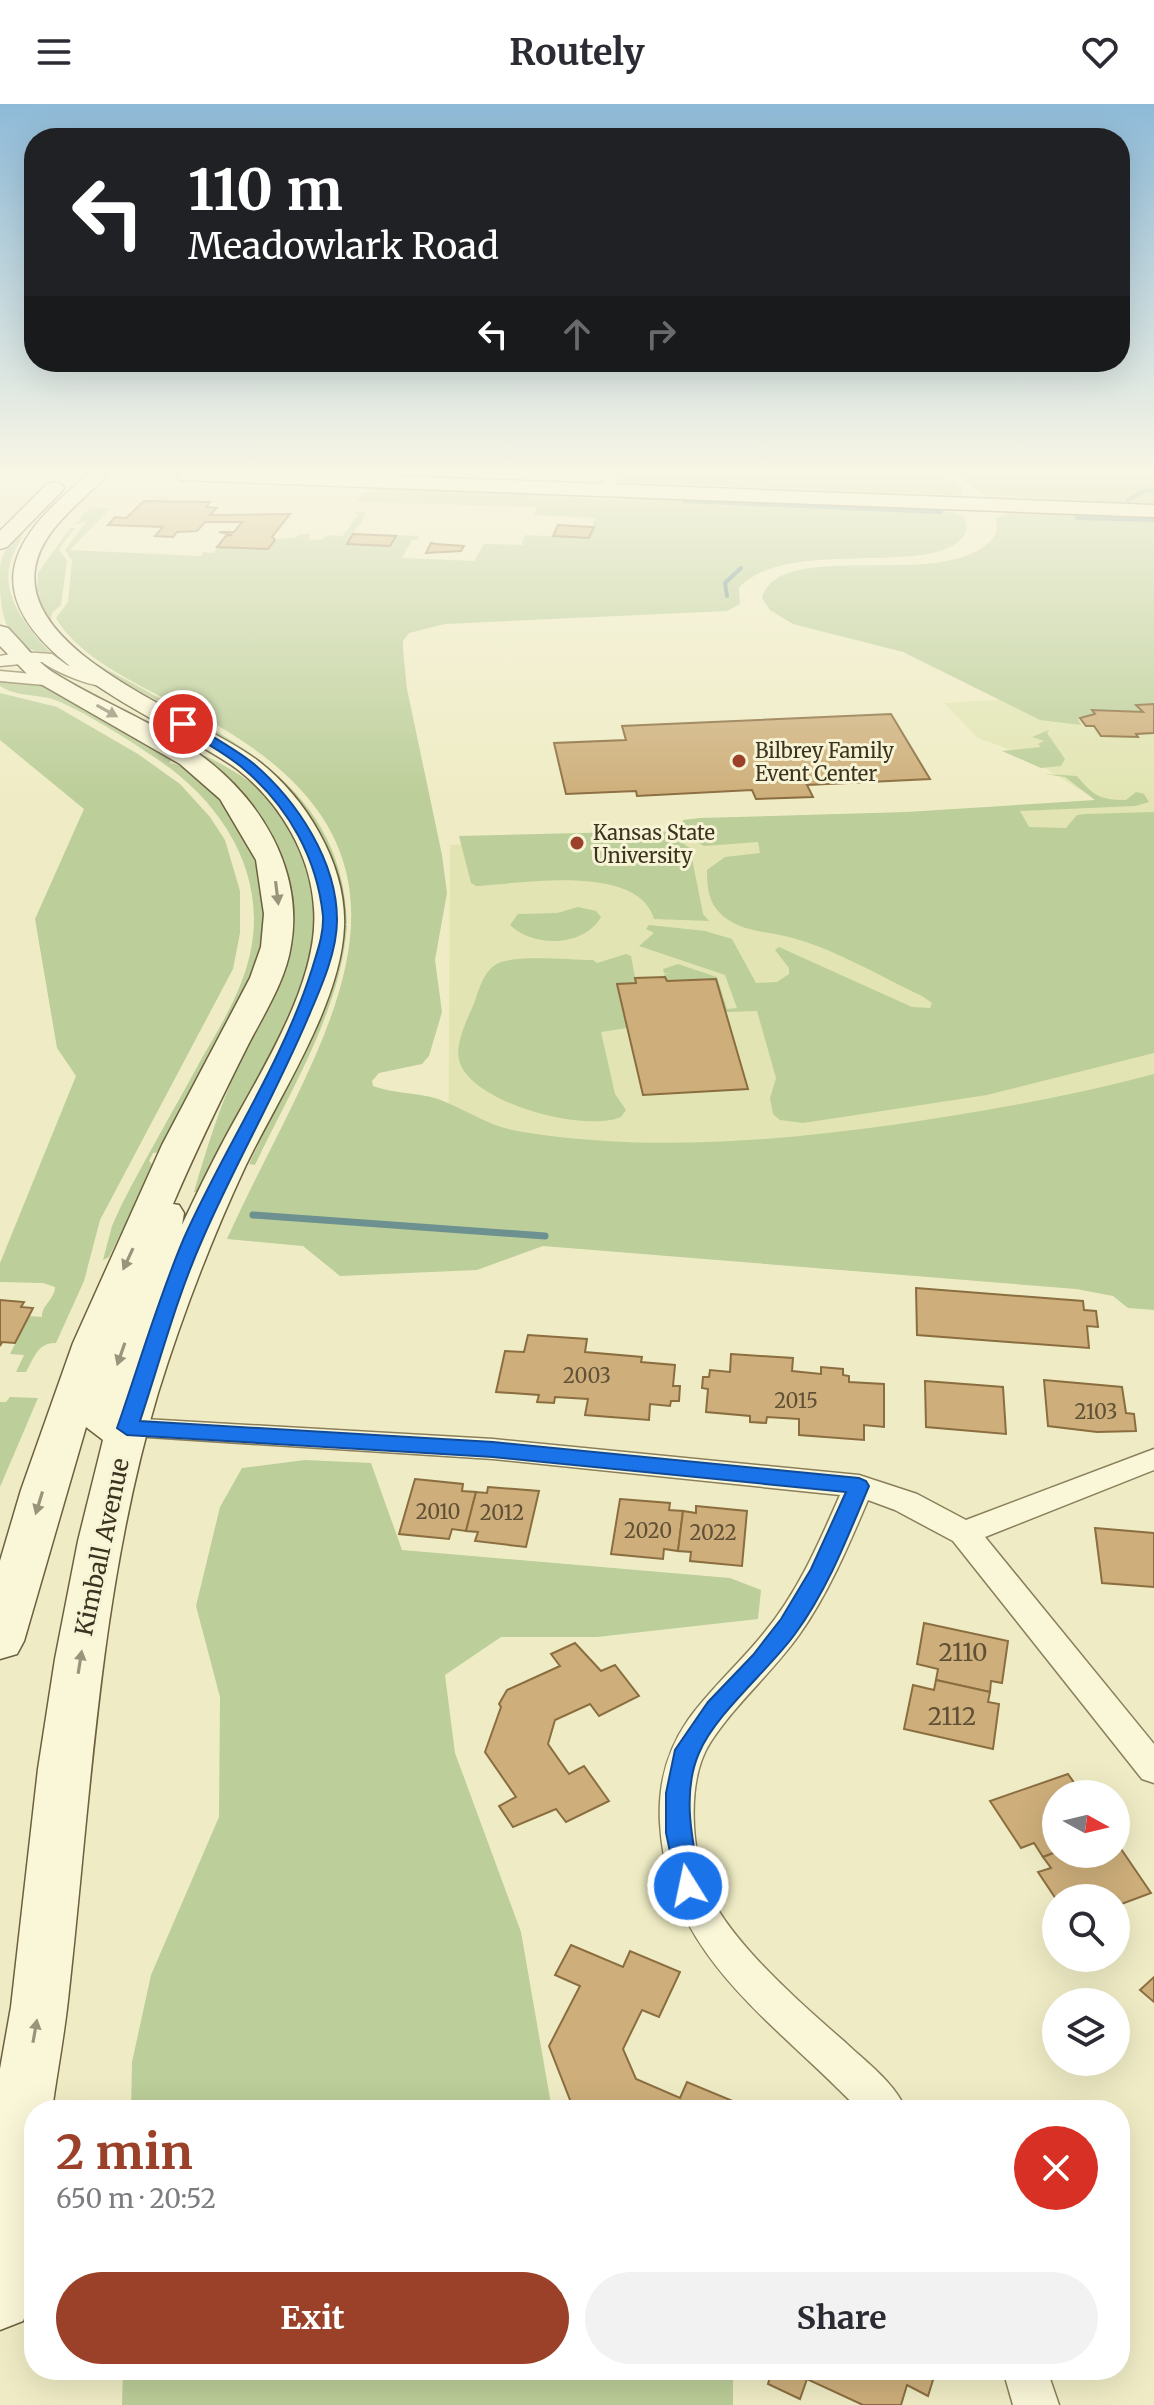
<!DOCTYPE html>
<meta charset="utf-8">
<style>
body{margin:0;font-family:Merriweather,serif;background:#f2f2f3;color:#2b2b33;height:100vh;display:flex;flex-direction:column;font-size:30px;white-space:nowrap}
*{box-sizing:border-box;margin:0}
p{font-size:26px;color:#7c7c81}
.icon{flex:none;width:44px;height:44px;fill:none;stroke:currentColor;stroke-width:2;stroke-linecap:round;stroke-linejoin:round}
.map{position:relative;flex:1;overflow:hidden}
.panel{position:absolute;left:24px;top:1996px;width:1106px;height:280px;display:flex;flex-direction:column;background:#fff;border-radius:32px;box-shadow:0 8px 32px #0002}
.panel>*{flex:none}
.top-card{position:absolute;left:24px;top:24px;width:1106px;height:244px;border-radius:32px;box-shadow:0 8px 32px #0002;background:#202124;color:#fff;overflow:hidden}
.needle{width:52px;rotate:98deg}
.buttons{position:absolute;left:1042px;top:1676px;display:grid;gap:16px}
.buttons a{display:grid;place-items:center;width:88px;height:88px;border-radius:50%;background:#fff;box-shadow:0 8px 32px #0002;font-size:40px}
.pin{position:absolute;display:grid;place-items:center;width:68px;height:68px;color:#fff;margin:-34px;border:4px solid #fff;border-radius:50%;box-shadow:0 2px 8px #0007}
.me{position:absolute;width:88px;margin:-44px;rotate:350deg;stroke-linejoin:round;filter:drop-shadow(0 0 6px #0008)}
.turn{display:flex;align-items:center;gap:28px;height:168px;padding:0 32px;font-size:36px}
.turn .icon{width:104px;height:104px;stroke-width:2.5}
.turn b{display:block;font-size:56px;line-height:68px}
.lanes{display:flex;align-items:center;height:76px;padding:0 32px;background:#0003;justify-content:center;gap:40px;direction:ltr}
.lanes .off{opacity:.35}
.round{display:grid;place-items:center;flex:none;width:84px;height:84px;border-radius:42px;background:#f2f2f3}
.summary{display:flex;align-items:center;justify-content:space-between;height:136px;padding:0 32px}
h1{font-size:48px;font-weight:700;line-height:60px;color:#9b4129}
.button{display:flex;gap:16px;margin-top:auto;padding:16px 32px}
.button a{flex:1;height:92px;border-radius:48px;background:#9b4129;color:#fff;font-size:32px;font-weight:700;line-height:92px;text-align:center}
.button a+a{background:#f2f2f3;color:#2b2b33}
header{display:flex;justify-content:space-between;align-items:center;height:104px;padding:0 32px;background:#fff;font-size:36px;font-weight:700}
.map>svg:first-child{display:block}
.farmland{fill:#e2e5b3}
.green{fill:#bcce99}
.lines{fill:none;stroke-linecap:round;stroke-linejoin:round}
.stream-far1{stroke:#6d9190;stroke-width:4}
.stream{stroke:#6d9190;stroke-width:7}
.building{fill:#ceaf7b;stroke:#8b6e40;stroke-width:2}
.street-casing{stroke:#8b7f5b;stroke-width:3}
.secondary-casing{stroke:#6d603e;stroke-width:3}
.street{fill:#faf7d9;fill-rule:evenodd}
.secondary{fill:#faf7d9;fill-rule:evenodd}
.oneway{fill:#9a947c}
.route{fill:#1a73e8;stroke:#114b97;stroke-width:2}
.poi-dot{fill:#9b4129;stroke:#f6f4d5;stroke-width:3}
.labels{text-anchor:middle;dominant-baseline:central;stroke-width:6;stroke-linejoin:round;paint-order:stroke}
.far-poi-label{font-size:20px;fill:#3b321f;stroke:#f6f4d5;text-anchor:start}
.number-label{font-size:20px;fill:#605136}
.street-label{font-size:24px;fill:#3b321f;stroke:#f6f4d5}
.near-number-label{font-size:24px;fill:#605136}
</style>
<header><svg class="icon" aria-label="menu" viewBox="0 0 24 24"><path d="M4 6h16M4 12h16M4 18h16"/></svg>Routely<svg class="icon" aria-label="heart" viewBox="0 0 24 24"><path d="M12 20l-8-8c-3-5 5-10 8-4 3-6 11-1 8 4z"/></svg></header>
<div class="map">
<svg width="1154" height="2301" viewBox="0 0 1154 2301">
<rect width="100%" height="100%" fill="#efecc5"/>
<path class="farmland" d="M1154 587V977L448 1127 450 741 1106 702 1024 651 978 634 944 599Z"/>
<g class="green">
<path d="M625 370H940L961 382 964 387 962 391 621 378Z"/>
<path d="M956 370H1154V400L984 391Z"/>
<path d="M378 385 590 393 530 392 673 398 624 395 633 394 938 405 964 412 967 425C950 479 788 429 739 484L740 500 727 507 445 520 409 529 403 537V546L407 585 442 751 447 789 435 856 442 908 429 952 422 960 379 969 372 977 373 982C394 990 417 988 438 995 465 1005 488 1022 517 1027 641 1048 768 1038 892 1021 980 1008 1068 993 1154 970V1206L1128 1204 1113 1192 1076 1185 543 1142 477 1166 340 1172 303 1142 227 1135C315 939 466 757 206 615 161 591 82 560 56 514L68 498 72 456 65 446 87 417 73 421 82 415 79 414 91 403 111 404 70 446 201 452 203 448 213 449 218 443 268 445 274 435 295 434 299 430H311L308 435 323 436 327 431 343 432 358 410 353 409 361 407 366 410 347 440 397 431 419 432 417 436H412L402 454 474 457 484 440 524 441 522 439 525 431 589 434 595 414 534 411 537 403 357 398 364 388 528 392 368 387Z"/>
<path d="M1012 407 1154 412V600L1137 601 1143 608 1093 606 1095 610 1078 615 1081 621 1040 616 903 548 793 520 770 506 762 494C780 429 959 494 997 428L996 414Z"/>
<path d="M70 424H75L59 445 67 457 61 501 52 509 51 516C80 555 100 561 141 584 242 641 343 688 347 820H341C345 694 230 636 136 585 95 562 49 539 37 491L41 490 37 488 38 469Z"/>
<path d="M24 425C21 438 13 447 10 460 1 492 29 527 51 549 7 548 0 512 0 475 0 461 0 448 12 441L9 440Z"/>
<path d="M0 576 48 583 161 648 172 656 169 659C173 660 177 660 180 662 194 666 208 683 217 694 259 742 278 808 255 870 250 881 241 891 236 900 209 947 186 999 162 1048L153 1049 149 1057 154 1062 109 1153 103 1156 112 1122 121 1102C147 1051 175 1004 202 954 221 921 242 887 250 850 268 770 222 698 157 655 127 635 92 612 58 597 39 589 18 594 0 582Z"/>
<path d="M0 589 57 603 138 650 180 680 210 713 225 736 240 787V829L233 865 100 1116 84 1177 56 1239C38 1238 34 1254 26 1268H16L24 1251 10 1250 29 1212 42 1213C41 1202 55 1195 55 1183L43 1179 0 1178V1159L76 972 57 944 35 815 84 705 0 636Z"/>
<path d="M1049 626 1047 629 1065 655 1061 662 1041 664 1002 647 1041 643 1038 640 1044 637 1032 633Z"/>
<path d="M206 652C257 678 278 695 300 749 333 830 300 891 264 962 242 1004 220 1045 202 1089L194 1088C206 1046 220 1002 238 962 251 934 268 909 279 880 317 784 274 714 199 654Z"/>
<path d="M1044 670 1077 672C1093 691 1099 696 1126 696L1136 688 1144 690 1149 698 1135 702 1020 707 1029 723 1066 724 1077 711 1085 710 1154 708V949L987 991 803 1019 780 1016 773 1010 770 994 776 974 757 907 726 908 715 875 667 877 664 870H671L664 869 663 865 678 860 717 873 727 905 737 904 725 871 639 842 654 829 646 825 649 821 705 827 732 835 756 879 777 878 789 870V864L775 846 779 843 912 903 930 904 932 899 922 892C877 871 829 841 780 831 759 827 733 825 718 807 708 796 707 781 707 766L725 753 760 749 758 738 704 742 675 725 682 724 683 716 700 714 906 708 1095 696 1065 673Z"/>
<path d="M664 727 690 744 703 810 709 817 654 815C638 758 519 780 476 782L471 779 459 732Z"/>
<path d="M578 803 596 807 601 813C584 843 534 844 510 821L518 810 557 809Z"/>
<path d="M340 821H347C341 906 291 985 255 1061L249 1060 291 972Z"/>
<path d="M626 850 631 852 636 879 617 881 627 924 601 928 615 990 626 1006 621 1013C584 1029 470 999 459 956 455 938 468 914 475 897 480 882 485 864 501 858 522 851 570 856 593 856L597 859Z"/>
<path d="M10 1293 38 1294 0 1383V1298H6Z"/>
<path d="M305 1356 371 1359 402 1446 730 1474 761 1486 758 1515 597 1533H501L445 1571 455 1649 521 1828 552 2006H131L132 1958 151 1871 219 1713 220 1593 196 1502 220 1403 242 1364Z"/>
<path d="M123 2266H733V2301H122Z"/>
</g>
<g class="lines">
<g class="stream-far1">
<path d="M1128 396 1142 388 1154 386"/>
<path d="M684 397 941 408"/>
<path d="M1077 414 1154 416"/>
<path d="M727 492 725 479 741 464"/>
</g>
<path class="stream" d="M253 1111 545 1132"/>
</g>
<g class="building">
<path d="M144 397 210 398 206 403 217 404 210 411 290 410 272 433 275 436 268 445 217 443 226 432 232 431 219 428H234L242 418H205L197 427 177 428 173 433 155 432 163 423 108 421 115 413 126 414Z"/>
<path d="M558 421 592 423H594L589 434 553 432Z"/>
<path d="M353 430 396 432 390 442 347 440Z"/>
<path d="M431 439 436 440 464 442 461 447 426 449Z"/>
<path d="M1154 600V629L1136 630 1138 633 1101 632 1094 622H1086L1080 614 1095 610 1092 606 1143 608 1136 601Z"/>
<path d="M891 610 930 675 807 681 813 693 756 695 752 686 637 692 636 687 566 690 554 639 626 636 622 622Z"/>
<path d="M665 873 667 877 716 875 748 985 643 991 617 880 636 879 635 874Z"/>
<path d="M916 1184 1083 1197 1084 1206 1096 1207 1098 1223 1087 1222 1089 1244 917 1231Z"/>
<path d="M0 1196 24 1198 21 1203 33 1204 15 1239 2 1238 0 1242Z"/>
<path d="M528 1231 587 1235 585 1248 642 1253 641 1258 675 1261 673 1282H680L679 1297H671L670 1302 650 1300 649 1316 585 1311 588 1295 555 1293 554 1299 537 1298 539 1291 496 1288 505 1247 524 1248Z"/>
<path d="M731 1250 793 1254 792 1267 821 1270V1263L843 1265V1271L849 1272V1278L884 1280V1323L864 1321V1336L799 1331V1315L767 1313 766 1319 750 1318V1312L706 1308 708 1285 702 1284 703 1273H709L710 1266 730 1268Z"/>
<path d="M1044 1276 1122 1283 1126 1309 1134 1310 1136 1327 1097 1328 1048 1322Z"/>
<path d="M925 1277 1003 1283 1006 1330 926 1323Z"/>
<path d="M415 1375 463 1380 462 1387 476 1388 466 1427 452 1425 449 1435 399 1430Z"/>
<path d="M488 1383 539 1387 526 1443 475 1437 478 1428 466 1427 476 1388 487 1389Z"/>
<path d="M620 1395 670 1399 669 1406 683 1407 678 1447 664 1445 663 1455 611 1450Z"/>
<path d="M696 1402 747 1407 742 1462 690 1457 691 1448 678 1447 683 1407 696 1409Z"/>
<path d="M1095 1424 1154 1429V1483L1102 1479Z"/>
<path d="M924 1519 1008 1537 1002 1579 991 1577 990 1588 936 1576 938 1565 917 1560Z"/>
<path d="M575 1539 601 1567 615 1561 639 1592 599 1612 590 1600 555 1616 548 1640 569 1670 584 1662 609 1697 566 1718 556 1705 513 1723 499 1702 516 1693 485 1648 501 1603 499 1600 507 1586 560 1562 551 1550Z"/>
<path d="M936 1576 990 1588 988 1598 999 1600 993 1645 904 1625 913 1581 934 1586Z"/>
<path d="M1068 1670 1082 1690H1056V1748L1043 1753 1034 1739 1021 1744 990 1697Z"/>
<path d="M1117 1739 1151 1789 1116 1802V1794L1056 1795 1038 1768 1051 1764 1043 1753 1056 1748 1116 1750Z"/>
<path d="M571 1841 623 1863 630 1847 680 1868 659 1913 642 1906 623 1945 636 1975 680 1994 687 1978 740 2000 738 2006H574L549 1942 580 1882 555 1871Z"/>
<path d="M1154 1873V1898L1140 1886Z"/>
<path d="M772 2266H936L928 2292 907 2281 901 2301H863L807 2275 800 2295 768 2280Z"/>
</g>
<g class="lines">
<g class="street-casing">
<g id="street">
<path d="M607 370H620L611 390 606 391 599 387Z"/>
<path d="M21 548 52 550 67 561 115 576 117 579 115 582C97 586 57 569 42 558L0 562V552Z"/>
<path d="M0 567 55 572 63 577 55 582 0 577Z"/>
<path d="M127 1314 493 1335 859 1371 917 1390 966 1416 1154 1345V1366L985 1433 1154 1640V1679L1142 1675 953 1437 895 1406 868 1396C848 1443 828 1490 799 1531 772 1569 735 1600 710 1639 686 1677 691 1746 708 1787 718 1810 736 1832 753 1851 782 1883 814 1911 846 1939 867 1959 895 1979 906 2006H859C776 1918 667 1853 660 1719 658 1681 666 1648 688 1616 711 1584 740 1559 764 1529 798 1488 819 1439 840 1391L493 1355 117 1331 113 1324 117 1317Z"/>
<path d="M1003 2266H1047L1059 2301H1013Z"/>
</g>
</g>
<g class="secondary-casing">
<g id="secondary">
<path d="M88 370H108C83 398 41 424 35 465 22 552 200 613 257 656 306 693 347 761 344 823 341 900 278 994 245 1063 211 1136 182 1212 158 1289 99 1487 91 1692 68 1896 64 1933 57 1969 52 2006H34L32 2194 23 2217 0 2226V1965L11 1903 38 1665 55 1555 78 1437 103 1336 86 1323 24 1537 17 1550 0 1555V1457L21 1386 73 1239 162 1041 250 874 261 843 264 810 256 756 220 695 180 660 32 575 0 542V522L8 524C22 538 35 556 51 567 98 597 153 617 199 650 259 693 304 765 291 841 286 876 264 910 248 941 222 993 196 1046 173 1100L179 1101 184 1109 182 1121C196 1091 210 1062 225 1034 259 970 320 878 314 804 311 751 280 698 237 665 179 622 0 555 14 465 21 426 60 395 88 370Z"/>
<path d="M173 370H343L1154 401V413L182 376Z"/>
<path d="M54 378 61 380 64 384 61 388 7 443 0 445V427L47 380Z"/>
</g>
</g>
<use href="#street" class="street"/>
<use href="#secondary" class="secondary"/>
</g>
<defs><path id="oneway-solid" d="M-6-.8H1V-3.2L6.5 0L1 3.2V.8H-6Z" transform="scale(2)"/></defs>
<g class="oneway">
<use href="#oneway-solid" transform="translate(107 607) rotate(29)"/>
<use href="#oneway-solid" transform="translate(277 789) rotate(83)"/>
<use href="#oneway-solid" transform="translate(128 1155) rotate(115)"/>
<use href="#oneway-solid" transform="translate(121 1250) rotate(109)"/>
<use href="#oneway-solid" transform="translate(39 1399) rotate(107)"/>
<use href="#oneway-solid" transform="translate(80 1558) rotate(-81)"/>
<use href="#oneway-solid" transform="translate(35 1927) rotate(-80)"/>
</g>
<linearGradient id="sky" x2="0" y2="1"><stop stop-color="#8ebad8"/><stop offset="0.53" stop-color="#f8f6e5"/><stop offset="1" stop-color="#f8f6e5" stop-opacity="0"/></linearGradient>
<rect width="1154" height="693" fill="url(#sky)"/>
<path class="route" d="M179 617H187C209 631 234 644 254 660 297 697 337 757 337 816 337 847 322 881 310 909 278 986 236 1058 203 1134 177 1192 160 1257 140 1317L493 1338 859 1374 866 1377 869 1382C848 1432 828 1485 795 1530 768 1567 716 1609 699 1649 681 1690 693 1740 701 1782L697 1790 688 1793 679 1790 666 1729V1689L675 1646 708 1598 753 1551 781 1515 811 1465 846 1388 493 1353 127 1331 117 1324C139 1261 158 1195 184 1134 224 1044 282 960 312 865 317 848 324 830 323 812 317 754 289 704 245 666 226 649 200 636 179 623Z"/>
<g class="poi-dot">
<circle cx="739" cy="657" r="8"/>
<circle cx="577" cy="739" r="8"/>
</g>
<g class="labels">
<g class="far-poi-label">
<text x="755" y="646">Bilbrey Family<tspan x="755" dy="23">Event Center</tspan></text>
<text x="593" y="728">Kansas State<tspan x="593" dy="23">University</tspan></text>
</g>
<g class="number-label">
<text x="587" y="1271">2003</text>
<text x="796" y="1296">2015</text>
<text x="1096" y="1307">2103</text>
<text x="438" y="1407">2010</text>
<text x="502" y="1408">2012</text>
<text x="648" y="1426">2020</text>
<text x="713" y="1428">2022</text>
</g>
<g class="street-label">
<text transform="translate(102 1443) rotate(-78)">Kimball Avenue</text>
</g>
<g class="near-number-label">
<text x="963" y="1548">2110</text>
<text x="952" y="1612">2112</text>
</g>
</g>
</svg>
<div class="buttons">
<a><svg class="needle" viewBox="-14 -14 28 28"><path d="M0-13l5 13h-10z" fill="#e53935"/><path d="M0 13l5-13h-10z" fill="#7c7c81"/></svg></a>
<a><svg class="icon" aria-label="search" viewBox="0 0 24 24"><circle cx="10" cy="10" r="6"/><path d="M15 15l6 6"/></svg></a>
<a><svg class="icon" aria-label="layers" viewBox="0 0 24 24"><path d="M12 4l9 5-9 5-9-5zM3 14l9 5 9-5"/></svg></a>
</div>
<div class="pin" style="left:183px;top:620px;background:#d93025"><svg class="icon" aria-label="arrive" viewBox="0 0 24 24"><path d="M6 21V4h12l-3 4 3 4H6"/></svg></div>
<svg class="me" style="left:688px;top:1782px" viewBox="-20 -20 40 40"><circle r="17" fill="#1a73e8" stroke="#fff" stroke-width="3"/><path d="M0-11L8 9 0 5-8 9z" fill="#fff"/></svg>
<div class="top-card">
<div class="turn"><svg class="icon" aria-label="left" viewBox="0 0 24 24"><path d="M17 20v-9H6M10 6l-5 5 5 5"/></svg><div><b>110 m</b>Meadowlark Road</div></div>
<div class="lanes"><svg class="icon" aria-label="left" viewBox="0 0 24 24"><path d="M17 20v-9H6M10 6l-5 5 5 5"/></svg><svg class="icon off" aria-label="ahead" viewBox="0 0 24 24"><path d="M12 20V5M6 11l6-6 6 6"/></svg><svg class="icon off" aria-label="right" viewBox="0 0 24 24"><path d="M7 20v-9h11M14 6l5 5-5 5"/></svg></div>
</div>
<section class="panel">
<div class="summary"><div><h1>2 min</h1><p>650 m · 20:52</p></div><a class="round" style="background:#d93025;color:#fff"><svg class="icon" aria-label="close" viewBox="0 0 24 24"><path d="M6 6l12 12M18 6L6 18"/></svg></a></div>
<div class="button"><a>Exit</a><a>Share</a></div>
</section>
</div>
